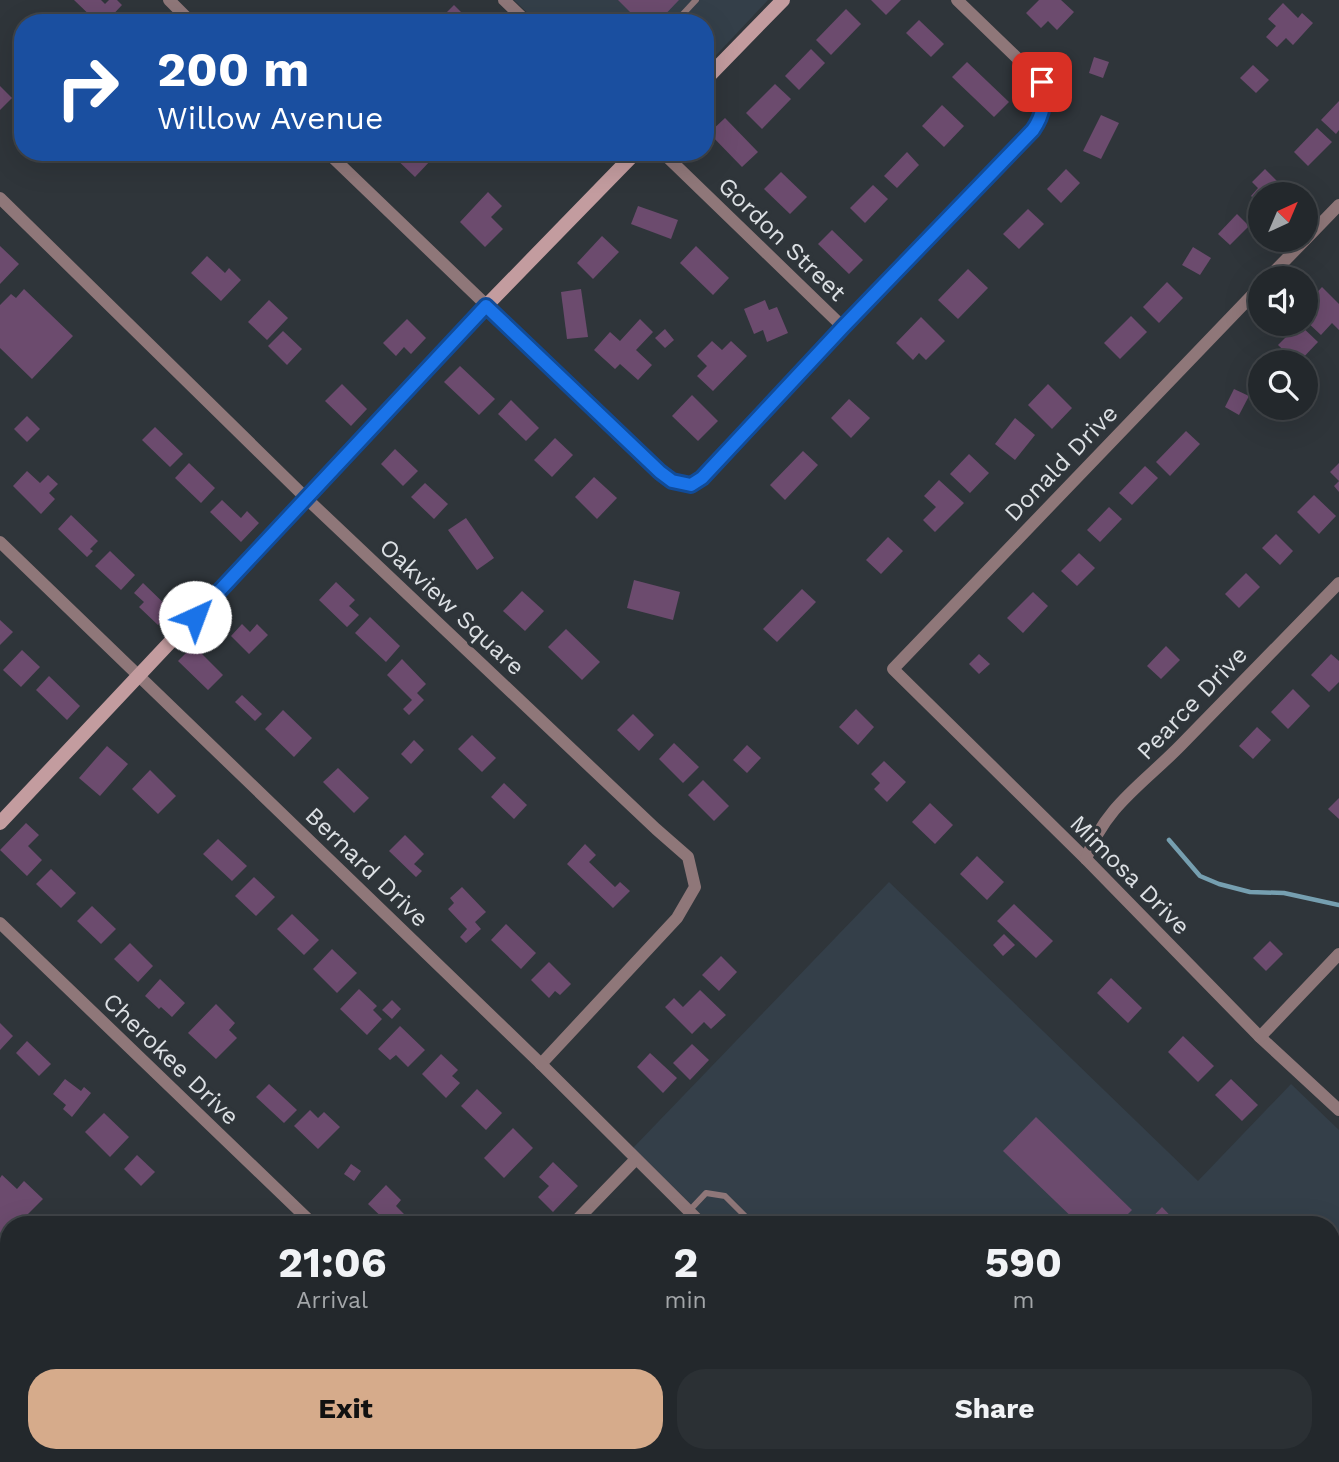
<!DOCTYPE html>
<style>
body{margin:0;font-family:"Work Sans",sans-serif;background:#2b3034;color:#f1f3f6;height:100vh;display:flex;flex-direction:column;font-size:26px;white-space:nowrap}
*{box-sizing:border-box;margin:0}
p{font-size:23px;color:#a3a6a9}
.icon{flex:none;width:38px;height:38px;fill:none;stroke:currentColor;stroke-width:2;stroke-linecap:round;stroke-linejoin:round}
.map{position:relative;flex:1;overflow:hidden}
.details{position:absolute;left:0px;top:1216px;width:1340px;height:247px;display:flex;flex-direction:column;background:#23282c;border-radius:28px 28px 0 0;box-shadow:0 7px 28px #0002,0 0 0 2px #404448}
.details>*{flex:none}
.banner{position:absolute;left:14px;top:14px;width:700px;height:147px;border-radius:28px;box-shadow:0 7px 28px #0002,0 0 0 2px #404448;background:#1a4fa0;color:#fff;overflow:hidden}
.needle{width:46px;rotate:44deg}
.controls{position:absolute;left:1248px;top:182px;display:grid;gap:14px}
.controls a{display:grid;place-items:center;width:70px;height:70px;border-radius:50%;background:#23282c;box-shadow:0 7px 28px #0002,0 0 0 2px #404448;font-size:35px}
.pin{position:absolute;display:grid;place-items:center;width:60px;height:60px;color:#fff;margin:-30px;border-radius:14px;box-shadow:0 4px 10px #0006}
.me{position:absolute;width:77px;margin:-38px;rotate:43deg;stroke-linejoin:round;filter:drop-shadow(0 0 5px #0008)}
.turn{display:flex;align-items:center;gap:24px;height:147px;padding:0 28px;font-size:32px}
.turn .icon{width:91px;height:91px;stroke-width:2.5}
.turn b{display:block;font-size:49px;line-height:60px}
.eta{display:flex;justify-content:space-evenly;align-items:center;height:119px;text-align:center}
.eta b{font-size:42px;font-weight:700;line-height:49px}
.action{display:flex;gap:14px;margin-top:auto;padding:14px 28px}
.action a{flex:1;height:80px;border-radius:28px;background:#d6ab8b;color:#111;font-size:28px;font-weight:700;line-height:80px;text-align:center}
.action a+a{background:#2b3034;color:#f1f3f6}
.map>svg:first-child{display:block}
.built{fill:#343f49}
.lines{fill:none;stroke-linecap:round;stroke-linejoin:round}
.stream{stroke:#769fb0;stroke-width:4.5}
.building{fill:#6c4b6e}
.lane{stroke:#8f7779;stroke-width:6}
.street{stroke:#8f7779;stroke-width:12}
.secondary{stroke:#c39c9f;stroke-width:14}
.route-casing{stroke:#114b97;stroke-width:18}
.route{stroke:#1a73e8;stroke-width:12}
.labels{text-anchor:middle;dominant-baseline:central;stroke-width:7;stroke-linejoin:round;paint-order:stroke}
.street-label{font-size:24px;fill:#dce0e4;stroke:#2f353a}
</style>
<div class="map">
<svg width="1339" height="1462" viewBox="0 0 1339 1462">
<rect width="100%" height="100%" fill="#2f353a"/>
<g class="built">
<path d="M514 0H768L705 67V23H538Z"/>
<path d="M889 882 1198 1181 1291 1084 1339 1130V1318L1332 1326V1225H712L633 1148Z"/>
<path d="M948 1454H1211L1203 1462H956Z"/>
</g>
<g class="lines">
<path class="stream" d="M1169 840 1200 876 1219 884 1250 892 1284 893 1339 905"/>
</g>
<g class="building">
<path d="M74 0H101L105 4 109 0H117L122 5 105 23H98Z"/>
<path d="M618 0H679L657 23H641Z"/>
<path d="M871 0H901L886 15Z"/>
<path d="M1039 0H1061L1074 12 1057 30 1048 21 1041 28 1026 13Z"/>
<path d="M1283 3 1298 18 1302 13 1313 23 1293 45 1286 38 1277 47 1266 37 1276 26 1268 19Z"/>
<path d="M454 5 472 23H450L443 16Z"/>
<path d="M846 9 861 24 831 55 816 40Z"/>
<path d="M919 20 944 44 931 57 906 33Z"/>
<path d="M811 49 825 63 799 90 785 76Z"/>
<path d="M1094 57 1109 62 1103 78 1089 73Z"/>
<path d="M967 62 1009 102 994 117 952 77Z"/>
<path d="M1253 65 1269 80 1256 93 1240 78Z"/>
<path d="M775 84 791 99 762 129 746 113Z"/>
<path d="M0 86 12 98 0 110Z"/>
<path d="M1339 101V130L1336 134 1321 120Z"/>
<path d="M942 105 964 126 944 147 922 126Z"/>
<path d="M1101 115 1119 123 1101 159 1083 151Z"/>
<path d="M725 118 758 152 742 167 709 133Z"/>
<path d="M1317 128 1332 142 1308 166 1294 152Z"/>
<path d="M389 152H425L432 159 415 177Z"/>
<path d="M563 152H584L586 157 567 163Z"/>
<path d="M907 152 919 165 897 188 884 176Z"/>
<path d="M1066 169 1080 183 1061 203 1047 189Z"/>
<path d="M1265 169 1285 189 1279 194H1260V204L1251 196 1258 188 1252 182Z"/>
<path d="M781 172 807 197 790 214 764 189Z"/>
<path d="M873 185 888 199 865 223 850 208Z"/>
<path d="M488 192 502 206 491 217 503 229 485 247 460 222Z"/>
<path d="M638 206 678 220 671 239 631 224Z"/>
<path d="M1028 209 1044 224 1019 249 1003 234Z"/>
<path d="M1237 214 1249 226 1230 245 1218 234Z"/>
<path d="M832 230 863 260 849 274 818 244Z"/>
<path d="M602 236 619 252 593 279 577 263Z"/>
<path d="M0 246 19 264 0 284Z"/>
<path d="M696 246 729 278 713 295 680 263Z"/>
<path d="M1193 247 1211 258 1200 275 1182 265Z"/>
<path d="M207 256 225 273 229 268 241 280 221 301 191 273Z"/>
<path d="M968 269 988 288 958 319 938 300Z"/>
<path d="M1167 282 1183 298 1159 323 1143 307Z"/>
<path d="M1322 287 1339 304V330L1332 323 1321 335 1306 321V317L1316 305 1310 300Z"/>
<path d="M24 289 73 336 32 379 0 348V305L11 294 16 298Z"/>
<path d="M581 289 588 337 567 339 561 292Z"/>
<path d="M269 300 288 318 267 340 248 322Z"/>
<path d="M765 300 769 310 777 307 788 333 767 342 763 330 754 334 744 309Z"/>
<path d="M1131 316 1147 332 1120 359 1104 343Z"/>
<path d="M921 317 945 341 926 360 919 353 913 360 896 343Z"/>
<path d="M407 319 426 338 411 354 404 347 396 356 383 343Z"/>
<path d="M640 319 653 332 636 350 652 365 638 380 620 364 615 369 594 350 610 332 620 341Z"/>
<path d="M1299 324 1318 342 1299 362H1296L1278 345Z"/>
<path d="M665 329 674 340 665 348 655 338Z"/>
<path d="M283 331 302 349 287 365 268 346Z"/>
<path d="M712 341 722 350 731 341 747 356 713 391 697 376 707 366 697 356Z"/>
<path d="M460 366 495 399 479 415 444 382Z"/>
<path d="M342 384 367 409 351 426 325 401Z"/>
<path d="M1048 384 1072 408 1052 429 1028 405Z"/>
<path d="M1234 389 1249 396 1239 415 1225 407Z"/>
<path d="M692 395 718 421 698 441 672 416Z"/>
<path d="M849 399 870 418 851 438 831 418Z"/>
<path d="M511 400 539 428 526 441 498 414Z"/>
<path d="M27 416 40 429 27 442 14 429Z"/>
<path d="M1015 418 1035 435 1015 460 995 444Z"/>
<path d="M155 427 183 454 170 467 142 440Z"/>
<path d="M1186 431 1200 444 1170 476 1156 462Z"/>
<path d="M555 438 573 455 552 477 534 460Z"/>
<path d="M395 449 418 471 403 486 381 464Z"/>
<path d="M803 451 818 465 785 500 770 485Z"/>
<path d="M969 454 989 473 970 493 950 474Z"/>
<path d="M189 463 215 488 201 503 175 478Z"/>
<path d="M1339 463V492L1334 486 1339 481 1330 472Z"/>
<path d="M1145 466 1158 478 1132 505 1119 493Z"/>
<path d="M27 471 40 483 48 475 58 484 49 493 55 499 41 514 13 486Z"/>
<path d="M594 477 617 498 597 519 575 497Z"/>
<path d="M939 480 964 503 935 532 923 520 936 507 924 496Z"/>
<path d="M425 483 448 504 434 519 411 497Z"/>
<path d="M1314 495 1336 516 1319 534 1297 512Z"/>
<path d="M222 500 241 518 247 511 259 523 241 542 210 512Z"/>
<path d="M1109 507 1122 519 1100 542 1087 530Z"/>
<path d="M71 515 98 541 90 549 93 551 87 557 58 529Z"/>
<path d="M466 518 494 558 477 570 448 530Z"/>
<path d="M1276 534 1293 551 1280 565 1262 548Z"/>
<path d="M888 537 903 551 881 574 866 560Z"/>
<path d="M110 551 135 575 121 590 95 566Z"/>
<path d="M1079 553 1095 568 1077 586 1061 571Z"/>
<path d="M1246 573 1260 587 1239 608 1225 594Z"/>
<path d="M634 580 680 592 673 620 627 608Z"/>
<path d="M336 582 355 600 349 606 359 615 347 627 319 600Z"/>
<path d="M143 583 172 611 158 625 139 607 144 602 134 593Z"/>
<path d="M802 589 816 602 777 642 763 629Z"/>
<path d="M522 591 544 611 525 631 503 611Z"/>
<path d="M1033 592 1048 606 1023 633 1007 618Z"/>
<path d="M370 617 400 646 386 662 355 633Z"/>
<path d="M0 620 13 632 0 645Z"/>
<path d="M242 624 250 632 257 624 268 635 249 654 231 636Z"/>
<path d="M566 629 600 662 582 680 548 647Z"/>
<path d="M202 637 211 645 202 654 223 675 208 690 178 661Z"/>
<path d="M1166 646 1180 660 1161 679 1147 666Z"/>
<path d="M22 650 40 667 21 687 3 670Z"/>
<path d="M979 654 990 664 979 674 969 664Z"/>
<path d="M1331 654 1339 661V682L1329 692 1311 675Z"/>
<path d="M402 659 426 684 417 693 424 700 409 715 403 709 412 700 387 675Z"/>
<path d="M49 676 80 706 67 720 36 690Z"/>
<path d="M1293 689 1310 706 1288 729 1271 712Z"/>
<path d="M242 695 262 714 255 721 235 702Z"/>
<path d="M856 709 874 727 858 745 839 727Z"/>
<path d="M283 710 312 738 294 757 265 729Z"/>
<path d="M633 714 654 735 639 751 617 730Z"/>
<path d="M1257 727 1271 740 1253 759 1239 746Z"/>
<path d="M472 735 496 758 482 772 458 749Z"/>
<path d="M414 740 424 750 411 764 401 754Z"/>
<path d="M674 743 699 767 683 783 659 759Z"/>
<path d="M747 745 761 758 747 773 733 760Z"/>
<path d="M107 746 128 764 100 796 79 778Z"/>
<path d="M884 761 906 782 887 802 874 789 880 783 871 774Z"/>
<path d="M338 768 369 798 354 813 323 782Z"/>
<path d="M150 770 176 796 158 814 132 789Z"/>
<path d="M703 780 729 806 714 821 688 795Z"/>
<path d="M504 783 527 805 514 819 491 797Z"/>
<path d="M1339 798V819L1328 809Z"/>
<path d="M930 803 953 825 935 844 912 822Z"/>
<path d="M26 823 39 835 28 846 42 860 27 876 0 850Z"/>
<path d="M405 835 424 854 414 864 422 871 416 877 389 851Z"/>
<path d="M218 839 247 866 232 881 203 854Z"/>
<path d="M585 844 596 855 589 862 615 887 620 882 630 891 613 908 567 864Z"/>
<path d="M977 856 1004 882 987 900 960 874Z"/>
<path d="M51 869 76 893 61 908 36 884Z"/>
<path d="M254 877 275 897 256 916 235 896Z"/>
<path d="M462 887 486 912 475 922 481 929 466 943 460 937 467 929 448 909 454 903 450 898Z"/>
<path d="M1014 904 1053 941 1036 958 997 921Z"/>
<path d="M92 906 116 929 101 944 77 921Z"/>
<path d="M292 914 319 940 304 955 277 929Z"/>
<path d="M506 924 536 953 521 969 491 940Z"/>
<path d="M1004 934 1015 945 1003 956 993 945Z"/>
<path d="M1270 941 1283 954 1266 971 1253 958Z"/>
<path d="M130 943 153 966 138 982 114 959Z"/>
<path d="M332 949 357 973 337 993 313 969Z"/>
<path d="M721 956 737 972 719 991 702 975Z"/>
<path d="M549 962 571 984 560 995 555 991 549 998 531 980Z"/>
<path d="M1111 978 1142 1008 1128 1023 1097 993Z"/>
<path d="M160 979 185 1003 172 1017 161 1007 159 1009 145 996Z"/>
<path d="M359 989 377 1006 373 1010 382 1019 367 1035 340 1009Z"/>
<path d="M700 990 726 1015 711 1029 704 1022 692 1034 665 1007 674 998 683 1007Z"/>
<path d="M392 1000 401 1009 392 1019 382 1010Z"/>
<path d="M216 1004 235 1023 229 1030 237 1038 216 1059 188 1033Z"/>
<path d="M0 1023 13 1036 0 1050Z"/>
<path d="M400 1026 425 1050 408 1067 396 1055 390 1060 378 1049Z"/>
<path d="M1183 1036 1214 1066 1198 1082 1168 1052Z"/>
<path d="M27 1041 51 1064 39 1076 16 1053Z"/>
<path d="M692 1044 709 1060 690 1080 673 1063Z"/>
<path d="M650 1053 677 1078 663 1093 637 1067Z"/>
<path d="M441 1054 458 1070 452 1076 460 1083 446 1098 422 1074Z"/>
<path d="M65 1079 81 1091 84 1087 91 1093 72 1117 63 1109 66 1105 53 1094Z"/>
<path d="M1231 1079 1258 1105 1242 1121 1215 1095Z"/>
<path d="M269 1084 297 1110 284 1123 256 1097Z"/>
<path d="M477 1089 502 1113 486 1130 461 1106Z"/>
<path d="M310 1110 318 1118 324 1112 340 1127 318 1149 294 1126Z"/>
<path d="M104 1113 129 1137 110 1157 85 1132Z"/>
<path d="M1036 1117 1132 1210 1117 1225H1080L1003 1151Z"/>
<path d="M513 1128 533 1148 504 1178 484 1158Z"/>
<path d="M137 1155 155 1172 141 1186 124 1169Z"/>
<path d="M553 1162 578 1186 553 1212 538 1197 549 1186 539 1177Z"/>
<path d="M351 1164 361 1171 354 1181 344 1174Z"/>
<path d="M2 1175 17 1189 24 1181 43 1199 17 1225H9V1234L4 1239 0 1235V1178Z"/>
<path d="M386 1185 401 1200 396 1206 407 1217 399 1225H390L368 1204Z"/>
<path d="M1162 1207 1179 1225H1145Z"/>
<path d="M66 1216 75 1225H58Z"/>
<path d="M6 1416 9 1418V1454H45L50 1459 47 1462H0V1422Z"/>
<path d="M257 1454H317L309 1462H250Z"/>
<path d="M407 1454H465L473 1462H412L405 1456Z"/>
<path d="M673 1454H705L697 1462H666Z"/>
<path d="M715 1454H730L738 1462H707Z"/>
<path d="M1025 1454H1105L1098 1462H1033Z"/>
<path d="M1321 1454H1324L1332 1462H1313Z"/>
</g>
<g class="lines">
<g class="lane">
<path d="M679 23 682 15 696 0"/>
<path d="M689 1211 706 1193 725 1196 754 1225"/>
<path d="M1332 1323 1339 1327"/>
<path d="M0 1386 9 1394"/>
<path d="M371 1454 379 1462"/>
<path d="M496 1454 504 1462"/>
<path d="M383 1462 391 1454"/>
<path d="M953 1462 960 1454"/>
<path d="M1157 1462 1155 1458 1159 1454"/>
</g>
<g class="street">
<path d="M169 0 192 23"/>
<path d="M504 0 528 23"/>
<path d="M327 152 660 472 672 481 691 485 702 478 843 327 1033 130C1044 114 1045 101 1042 82L957 0"/>
<path d="M662 152 843 327"/>
<path d="M0 198 307 499 656 829 688 857 695 887 677 918 541 1064"/>
<path d="M1306 239 1339 205"/>
<path d="M1268 278 1305 240"/>
<path d="M1260 287 893 669 1086 859 1260 1037 1339 1110"/>
<path d="M0 542 541 1064 703 1225"/>
<path d="M1086 859C1105 806 1143 784 1181 745 1234 691 1286 637 1339 583"/>
<path d="M0 923 314 1225"/>
<path d="M1260 1037 1339 954"/>
<path d="M572 1225 636 1159"/>
<path d="M938 1454 946 1462"/>
<path d="M90 1462 97 1454"/>
<path d="M342 1462 350 1454"/>
</g>
<g class="secondary">
<path d="M705 80 783 0"/>
<path d="M0 823 486 306 636 152"/>
<path d="M0 1323 9 1331"/>
<path d="M1332 1340 1339 1333"/>
<path d="M137 1454 145 1462"/>
<path d="M1215 1462 1223 1454"/>
</g>
</g>
<g class="lines">
<g class="route-casing">
<path id="route" d="M195 617 486 306 660 472 672 481 691 485 702 478 843 327 1033 130C1044 114 1045 101 1042 82"/>
</g>
<use href="#route" class="route"/>
</g>
<g class="labels">
<g class="street-label">
<text transform="translate(782 239) rotate(44)">Gordon Street</text>
<text transform="translate(1061 463) rotate(-46)">Donald Drive</text>
<text transform="translate(452 607) rotate(43)">Oakview Square</text>
<text transform="translate(1192 703) rotate(-46)">Pearce Drive</text>
<text transform="translate(367 867) rotate(44)">Bernard Drive</text>
<text transform="translate(1130 875) rotate(45)">Mimosa Drive</text>
<text transform="translate(171 1059) rotate(44)">Cherokee Drive</text>
</g>
</g>
</svg>
<div class="controls">
<a><svg class="needle" viewBox="-14 -14 28 28"><path d="M0-13l5 13h-10z" fill="#e53935"/><path d="M0 13l5-13h-10z" fill="#a3a6a9"/></svg></a>
<a><svg class="icon" aria-label="sound" viewBox="0 0 24 24"><path d="M4 9h4l5-4v14l-5-4H4zM17 9q2 3 0 6"/></svg></a>
<a><svg class="icon" aria-label="search" viewBox="0 0 24 24"><circle cx="10" cy="10" r="6"/><path d="M15 15l6 6"/></svg></a>
</div>
<div class="pin" style="left:1042px;top:82px;background:#d93025"><svg class="icon" aria-label="arrive" viewBox="0 0 24 24"><path d="M6 21V4h12l-3 4 3 4H6"/></svg></div>
<svg class="me" style="left:195px;top:617px" viewBox="-20 -20 40 40"><circle r="19" fill="#fff"/><path d="M0-13L10 11 0 6-10 11z" fill="#1a73e8"/></svg>
<div class="banner">
<div class="turn"><svg class="icon" aria-label="right" viewBox="0 0 24 24"><path d="M7 20v-9h11M14 6l5 5-5 5"/></svg><div><b>200 m</b>Willow Avenue</div></div>
</div>
<section class="details">
<div class="eta">
<div><b>21:06</b><p>Arrival</p></div>
<div><b>2</b><p>min</p></div>
<div><b>590</b><p>m</p></div>
</div>
<div class="action"><a>Exit</a><a>Share</a></div>
</section>
</div>
